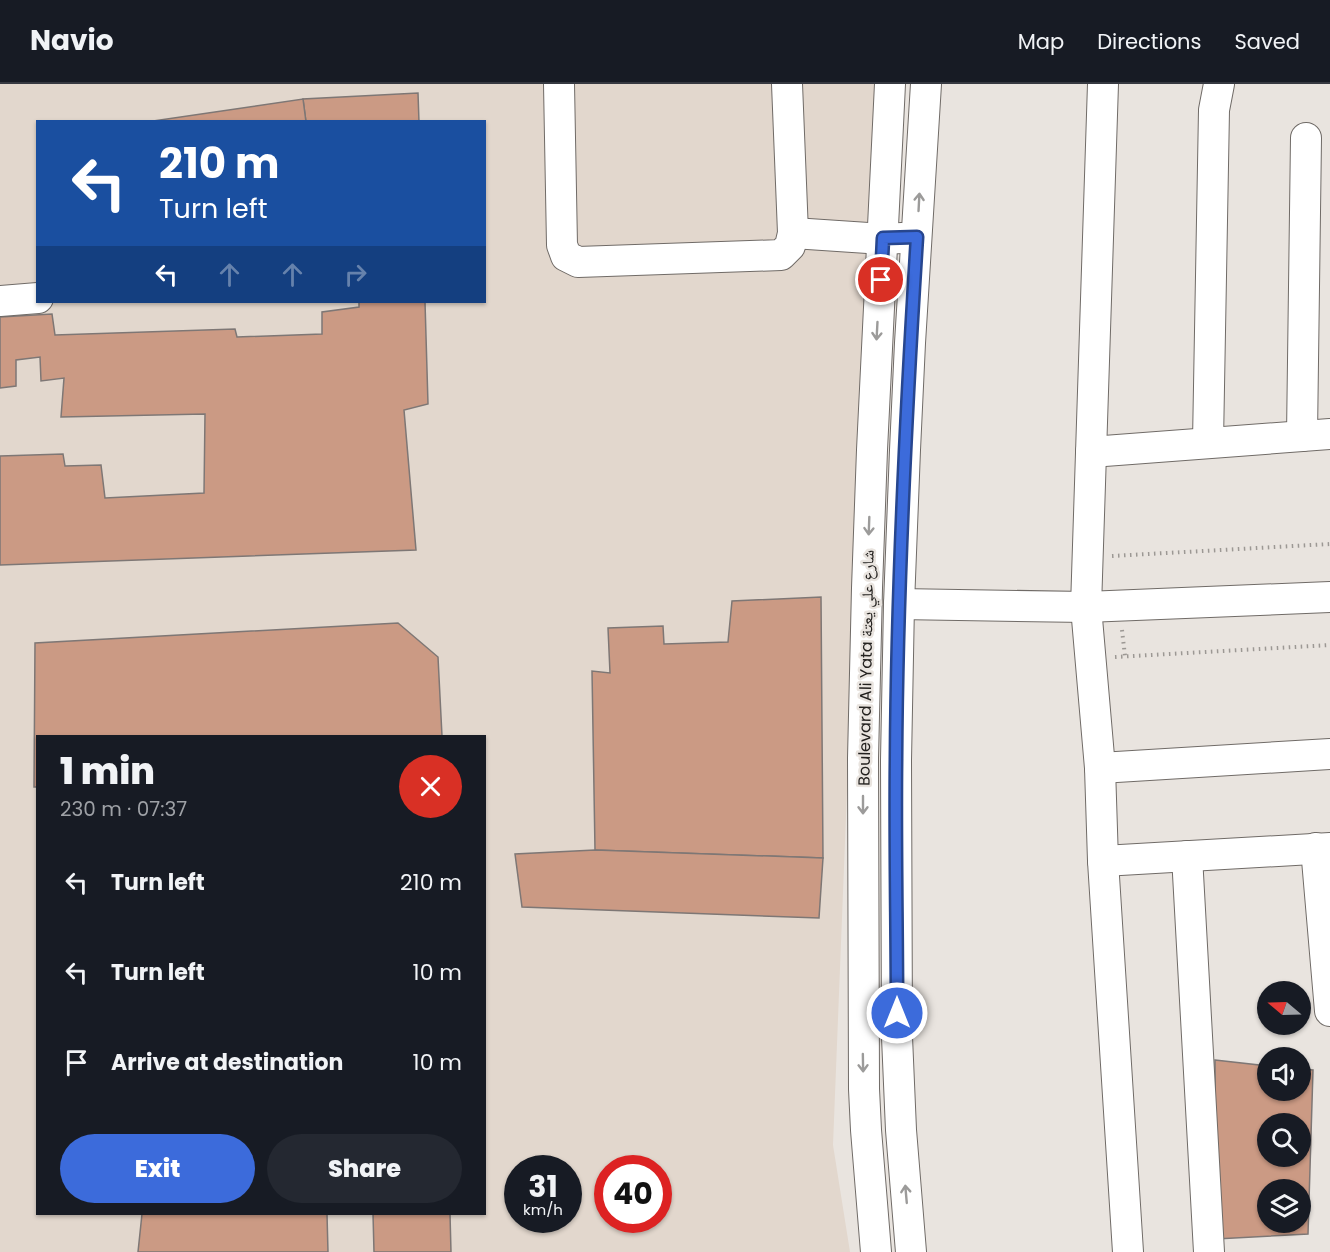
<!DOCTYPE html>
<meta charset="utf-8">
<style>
body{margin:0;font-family:Poppins,"Noto Naskh Arabic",sans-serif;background:#242831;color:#f1f3f6;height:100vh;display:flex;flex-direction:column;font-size:22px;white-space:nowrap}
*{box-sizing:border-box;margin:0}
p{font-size:20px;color:#9ea1a6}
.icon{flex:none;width:33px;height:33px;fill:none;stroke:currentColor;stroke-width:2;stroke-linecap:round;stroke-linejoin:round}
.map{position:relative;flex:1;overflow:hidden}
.drawer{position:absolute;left:36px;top:651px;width:450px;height:480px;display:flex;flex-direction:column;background:#171b24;border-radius:0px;box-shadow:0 2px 4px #0004}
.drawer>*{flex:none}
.hud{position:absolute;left:36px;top:36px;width:450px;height:183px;border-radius:0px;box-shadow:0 2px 4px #0004;background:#1a4fa0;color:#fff;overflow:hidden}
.needle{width:39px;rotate:289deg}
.buttons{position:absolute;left:1257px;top:897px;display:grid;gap:12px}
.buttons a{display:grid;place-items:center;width:54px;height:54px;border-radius:50%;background:#171b24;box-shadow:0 2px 4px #0004;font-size:30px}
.speed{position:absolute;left:504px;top:1071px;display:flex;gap:12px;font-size:30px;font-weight:700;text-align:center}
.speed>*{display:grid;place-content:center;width:78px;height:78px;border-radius:50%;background:#171b24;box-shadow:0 2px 4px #0004;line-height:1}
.speed small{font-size:15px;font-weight:400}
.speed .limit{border:9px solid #d22;background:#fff;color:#111}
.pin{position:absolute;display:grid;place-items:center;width:51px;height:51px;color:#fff;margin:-26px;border:3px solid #fff;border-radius:50%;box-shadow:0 2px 6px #0007}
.me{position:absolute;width:66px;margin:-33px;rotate:0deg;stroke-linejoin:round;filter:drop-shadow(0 0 4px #0008)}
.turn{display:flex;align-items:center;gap:21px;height:126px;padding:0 24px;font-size:27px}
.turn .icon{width:78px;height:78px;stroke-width:2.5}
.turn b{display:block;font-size:42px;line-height:51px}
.lanes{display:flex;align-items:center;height:57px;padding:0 24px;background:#0003;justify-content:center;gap:30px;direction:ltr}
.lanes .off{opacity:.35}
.round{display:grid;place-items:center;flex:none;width:63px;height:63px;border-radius:32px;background:#242831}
.head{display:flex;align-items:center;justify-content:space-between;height:102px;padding:0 24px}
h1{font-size:36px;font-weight:800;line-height:45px}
.cta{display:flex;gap:12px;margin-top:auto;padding:12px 24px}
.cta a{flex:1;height:69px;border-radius:36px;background:#3c6bdb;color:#fff;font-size:24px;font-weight:800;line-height:69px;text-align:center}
.cta a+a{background:#242831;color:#f1f3f6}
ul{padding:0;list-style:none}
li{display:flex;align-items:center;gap:18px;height:90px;padding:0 24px}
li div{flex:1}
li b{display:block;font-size:22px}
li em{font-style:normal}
header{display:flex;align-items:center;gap:36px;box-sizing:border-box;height:84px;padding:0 30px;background:#171b24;border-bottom:2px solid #363941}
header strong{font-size:28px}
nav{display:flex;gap:33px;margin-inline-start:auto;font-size:21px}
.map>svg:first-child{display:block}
.built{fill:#e2d7cd;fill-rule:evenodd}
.building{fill:#cb9a84;stroke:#7e7775;stroke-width:1.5;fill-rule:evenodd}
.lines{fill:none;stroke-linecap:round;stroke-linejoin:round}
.minor-casing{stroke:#706b67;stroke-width:32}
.path{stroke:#9c9894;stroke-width:4;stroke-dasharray:1.5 4.5;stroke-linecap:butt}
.minor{stroke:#fff;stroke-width:30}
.oneway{stroke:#9c9b9a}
.route-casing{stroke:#27468e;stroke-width:15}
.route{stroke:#3c6bdb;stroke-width:10}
.labels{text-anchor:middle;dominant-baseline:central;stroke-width:5;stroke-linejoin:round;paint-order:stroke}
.street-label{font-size:16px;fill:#23211f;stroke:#e9e4df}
</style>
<header>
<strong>Navio</strong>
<nav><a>Map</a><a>Directions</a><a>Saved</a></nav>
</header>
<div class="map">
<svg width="1330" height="1168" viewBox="0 0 1330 1168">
<rect width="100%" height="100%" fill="#e9e4df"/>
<path class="built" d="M0 0H875L833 1061 850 1168H0ZM38 38H484V218H38ZM38 652H484V1130H38ZM518 1084H568V1136H518ZM608 1084H658V1136H608Z"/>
<g class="building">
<path d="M418 9 419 38H306L303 15Z"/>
<path d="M303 15 306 38H154L153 37Z"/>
<path d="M359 218H425L428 320 404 326 416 466 0 481V372L63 370 65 382 101 381 105 414 204 409 205 330 61 333 64 294 41 297 40 273 16 276V302L0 304V233L52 230 55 251 235 245 237 253 322 250V228L359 223Z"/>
<path d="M821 513 823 774 595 766 592 587 610 589 608 544 663 542 664 560 728 558 732 517Z"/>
<path d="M398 539 438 573 442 652H38V703H34L35 559Z"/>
<path d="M595 766 823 774 819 834 522 823 515 770Z"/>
<path d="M1215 976 1268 982V1006H1300V985L1313 986 1308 1150 1216 1155ZM1268 1040H1300V1072H1268ZM1268 1106H1300V1138H1268Z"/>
<path d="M142 1130H327L328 1168H138Z"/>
<path d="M373 1130H450L451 1168H374Z"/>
</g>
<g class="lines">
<g class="minor-casing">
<g id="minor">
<path d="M559 0 562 161 566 172 578 178 781 171 790 162 793 149 787 0"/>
<path d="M1103 0 1086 523 1100 684 1103 777 1128 1168"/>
<path d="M793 149 883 155 902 154"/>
<path d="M0 217 38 214"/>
<path d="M1302 352 1306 54"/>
<path d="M1208 358 1214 26 1219 0"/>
<path d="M1091 368 1330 350"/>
<path d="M899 520 1086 523 1330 513"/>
<path d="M1100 684 1330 670"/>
<path d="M1316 764 1330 927"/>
<path d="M1187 772 1209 1168"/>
<path d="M1103 777 1330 764"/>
<path d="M876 1168 866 1046 864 1005 863 674 867 504 872 366 890 0"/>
<path d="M911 1168 901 1046 897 953 896 676 899 520 905 366 910 259 926 0"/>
</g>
</g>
<g class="path">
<path d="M1112 472 1330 460"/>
<path d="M1122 546 1125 572"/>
<path d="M1115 573 1330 561"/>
</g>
<use href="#minor" class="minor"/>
</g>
<defs><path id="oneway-shaft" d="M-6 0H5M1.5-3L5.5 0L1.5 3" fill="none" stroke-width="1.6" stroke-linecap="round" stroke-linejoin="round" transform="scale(1.5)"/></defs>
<g class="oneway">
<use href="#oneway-shaft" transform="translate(919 118) rotate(-87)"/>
<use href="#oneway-shaft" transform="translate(877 247) rotate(93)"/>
<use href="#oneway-shaft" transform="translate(869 442) rotate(92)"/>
<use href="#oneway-shaft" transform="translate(863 721) rotate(90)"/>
<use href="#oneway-shaft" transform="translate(863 979) rotate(89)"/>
<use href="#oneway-shaft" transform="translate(906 1110) rotate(-95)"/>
</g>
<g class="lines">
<g class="route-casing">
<path id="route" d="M881 196 883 154 917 153C906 327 897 501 896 675 895 760 897 845 897 929"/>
</g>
<use href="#route" class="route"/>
</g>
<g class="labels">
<g class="street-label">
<text transform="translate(866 584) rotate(-89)">Boulevard Ali Yata شارع علي يعتة</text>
</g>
</g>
</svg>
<div class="buttons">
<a><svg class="needle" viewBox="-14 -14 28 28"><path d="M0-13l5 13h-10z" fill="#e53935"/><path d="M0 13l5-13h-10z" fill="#9ea1a6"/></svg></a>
<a><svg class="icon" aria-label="sound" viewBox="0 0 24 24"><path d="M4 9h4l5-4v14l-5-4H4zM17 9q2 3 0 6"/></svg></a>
<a><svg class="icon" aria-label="search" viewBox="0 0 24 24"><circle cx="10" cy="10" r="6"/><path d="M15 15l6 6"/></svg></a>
<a><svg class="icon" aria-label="layers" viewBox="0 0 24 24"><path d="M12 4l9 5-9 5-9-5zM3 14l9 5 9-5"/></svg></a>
</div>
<div class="speed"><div>31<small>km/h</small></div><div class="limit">40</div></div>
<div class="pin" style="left:881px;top:196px;background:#d93025"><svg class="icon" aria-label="arrive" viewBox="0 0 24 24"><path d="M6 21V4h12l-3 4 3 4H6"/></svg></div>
<svg class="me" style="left:897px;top:929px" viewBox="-20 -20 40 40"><circle r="17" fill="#3c6bdb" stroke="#fff" stroke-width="3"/><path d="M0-11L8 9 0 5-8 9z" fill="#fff"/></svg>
<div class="hud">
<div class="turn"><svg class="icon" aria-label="left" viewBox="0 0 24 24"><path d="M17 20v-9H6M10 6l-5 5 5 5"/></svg><div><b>210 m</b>Turn left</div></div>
<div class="lanes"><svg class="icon" aria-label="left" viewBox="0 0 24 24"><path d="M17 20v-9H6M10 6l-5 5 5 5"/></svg><svg class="icon off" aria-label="ahead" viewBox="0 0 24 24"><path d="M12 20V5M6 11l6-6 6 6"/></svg><svg class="icon off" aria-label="ahead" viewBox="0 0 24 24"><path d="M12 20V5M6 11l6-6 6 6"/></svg><svg class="icon off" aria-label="right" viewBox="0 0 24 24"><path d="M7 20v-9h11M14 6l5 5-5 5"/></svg></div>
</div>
<section class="drawer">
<div class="head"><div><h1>1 min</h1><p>230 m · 07:37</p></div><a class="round" style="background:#d93025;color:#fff"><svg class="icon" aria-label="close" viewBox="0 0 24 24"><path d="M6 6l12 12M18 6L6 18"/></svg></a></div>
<ul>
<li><svg class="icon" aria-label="left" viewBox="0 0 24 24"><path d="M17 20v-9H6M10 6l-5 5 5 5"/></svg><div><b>Turn left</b></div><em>210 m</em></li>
<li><svg class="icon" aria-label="left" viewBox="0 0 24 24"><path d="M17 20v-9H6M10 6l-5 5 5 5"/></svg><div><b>Turn left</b></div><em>10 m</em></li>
<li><svg class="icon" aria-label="arrive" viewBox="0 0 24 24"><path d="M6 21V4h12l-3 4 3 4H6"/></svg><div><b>Arrive at destination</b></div><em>10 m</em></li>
</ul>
<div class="cta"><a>Exit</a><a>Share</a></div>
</section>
</div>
